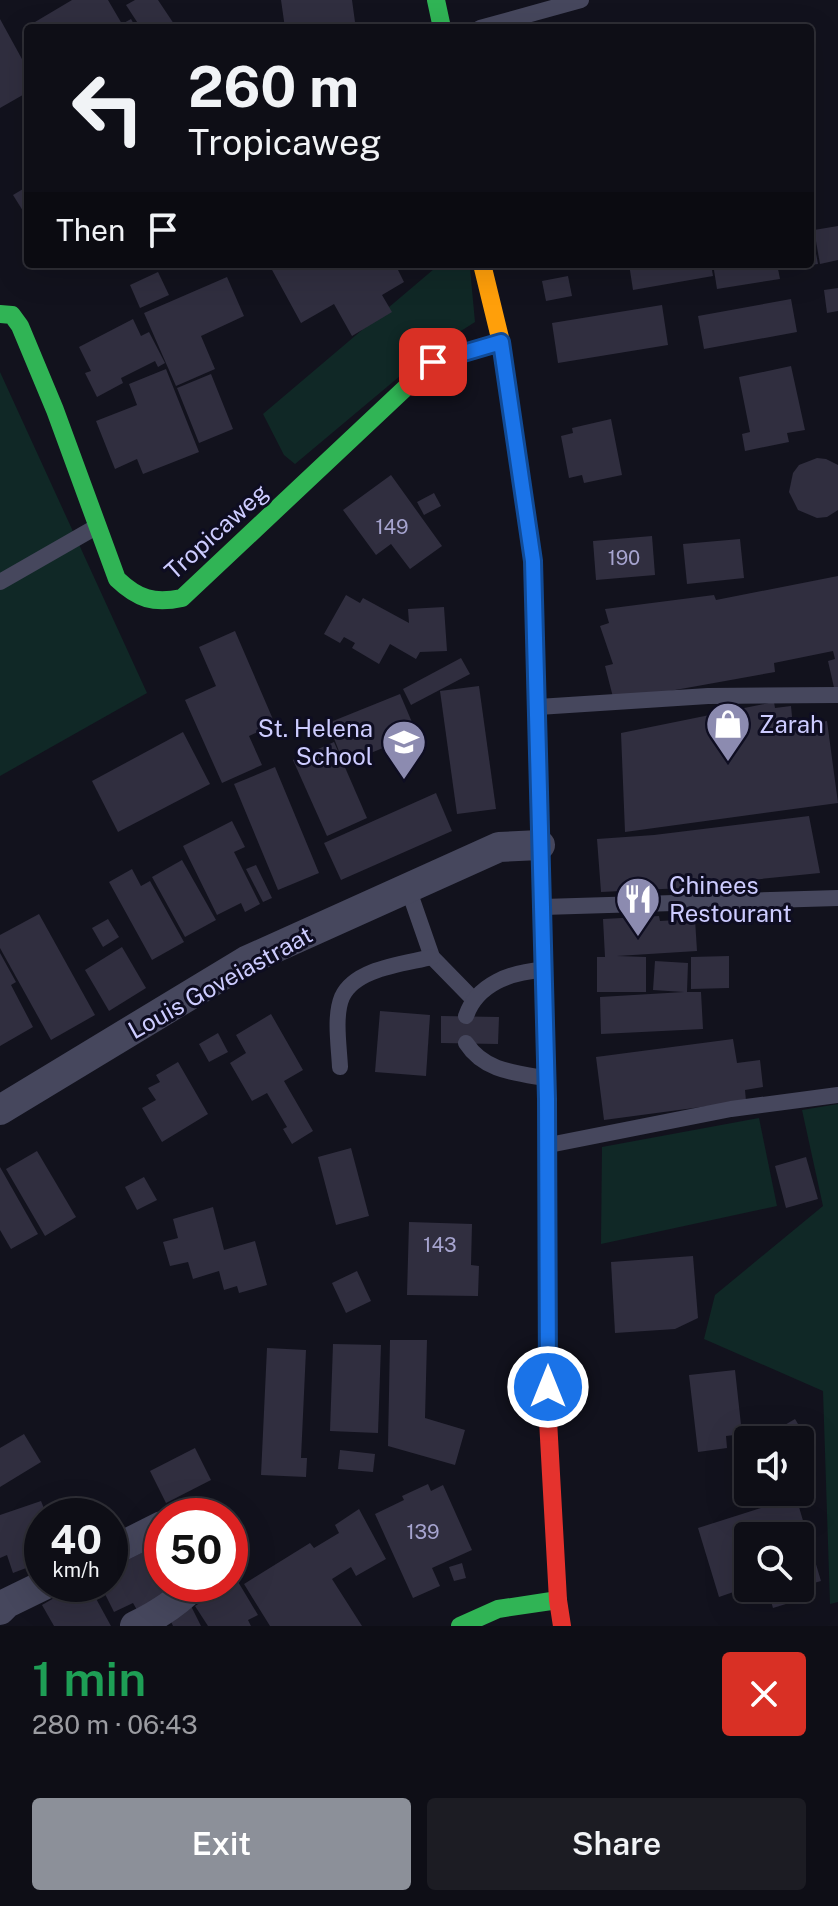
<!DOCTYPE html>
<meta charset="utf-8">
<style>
body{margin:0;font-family:"Public Sans",sans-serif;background:#1c1c23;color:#f1f3f6;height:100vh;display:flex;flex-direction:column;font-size:30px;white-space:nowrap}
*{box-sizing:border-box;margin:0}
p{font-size:26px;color:#9b9ca1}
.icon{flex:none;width:44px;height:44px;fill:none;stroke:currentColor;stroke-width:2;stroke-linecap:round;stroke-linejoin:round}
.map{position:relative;height:1626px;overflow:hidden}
.details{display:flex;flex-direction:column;background:#0e0e16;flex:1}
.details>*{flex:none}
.banner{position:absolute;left:24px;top:24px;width:790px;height:244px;border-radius:8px;box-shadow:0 8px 32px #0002,0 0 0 2px #2e2e35;background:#0e0e16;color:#f1f3f6;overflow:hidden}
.fabs{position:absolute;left:734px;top:1426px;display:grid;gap:16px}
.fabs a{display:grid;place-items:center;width:80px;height:80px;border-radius:8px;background:#0e0e16;box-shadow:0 8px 32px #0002,0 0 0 2px #2e2e35;font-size:40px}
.speed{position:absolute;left:24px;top:1498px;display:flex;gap:16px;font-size:40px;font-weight:700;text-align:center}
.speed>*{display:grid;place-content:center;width:104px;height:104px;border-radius:50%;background:#0e0e16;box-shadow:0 8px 32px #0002,0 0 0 2px #2e2e35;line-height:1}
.speed small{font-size:20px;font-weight:400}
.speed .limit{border:12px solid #d22;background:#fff;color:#111}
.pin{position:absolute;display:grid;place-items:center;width:68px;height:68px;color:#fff;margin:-34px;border-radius:16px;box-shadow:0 4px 12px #0006}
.me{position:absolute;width:88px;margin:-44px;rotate:0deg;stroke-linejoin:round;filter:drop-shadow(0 0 6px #0008)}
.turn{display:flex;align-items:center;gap:28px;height:168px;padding:0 32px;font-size:36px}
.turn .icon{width:104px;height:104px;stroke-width:2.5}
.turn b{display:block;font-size:56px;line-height:68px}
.then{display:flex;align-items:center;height:76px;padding:0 32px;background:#0003;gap:16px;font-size:30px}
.round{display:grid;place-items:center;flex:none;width:84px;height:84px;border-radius:8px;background:#1c1c23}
.overview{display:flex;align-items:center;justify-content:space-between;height:136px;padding:0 32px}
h1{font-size:48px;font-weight:600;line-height:60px;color:#1e9e55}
.primary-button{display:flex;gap:16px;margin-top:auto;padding:16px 32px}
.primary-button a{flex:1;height:92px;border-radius:8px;background:#8c9099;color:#fff;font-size:32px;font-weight:600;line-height:92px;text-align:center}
.primary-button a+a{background:#1c1c23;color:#f1f3f6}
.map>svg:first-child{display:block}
.green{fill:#102826}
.building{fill:#302e3f}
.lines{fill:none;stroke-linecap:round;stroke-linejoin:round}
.lane{stroke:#46475d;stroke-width:16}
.street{stroke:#46475d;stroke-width:30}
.fast{stroke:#30b455;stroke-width:18}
.slow{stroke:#ff9f0a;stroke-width:18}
.jam{stroke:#e5322d;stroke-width:18}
.route-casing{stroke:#114b97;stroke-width:20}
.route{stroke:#1a73e8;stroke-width:14}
.labels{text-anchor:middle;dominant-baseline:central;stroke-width:6;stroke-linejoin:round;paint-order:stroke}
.number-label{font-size:20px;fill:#a6a4cf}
.street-label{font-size:24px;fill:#cdccff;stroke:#0e0d21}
.poi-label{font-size:24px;fill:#cdccff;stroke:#0e0d21;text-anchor:start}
</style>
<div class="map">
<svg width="838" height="1626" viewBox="0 0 838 1626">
<rect width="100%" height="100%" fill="#12121d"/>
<g class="green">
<path d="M447 264 470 268 475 322 431 350 295 464 284 455 263 414 434 269Z"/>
<path d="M0 372 147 693 0 776Z"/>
<path d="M838 1104V1602L830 1604 823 1391 704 1339 715 1295 823 1206 802 1110Z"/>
<path d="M759 1118 777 1206 601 1244 602 1147Z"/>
</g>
<g class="building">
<path d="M72 0H108L122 24 131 19 136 28H38L35 22Z"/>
<path d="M135 0H158L174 24 167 28H141L126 5Z"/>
<path d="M281 0H352L355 22 336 25 337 28H285Z"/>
<path d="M0 19 28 70V92L0 108Z"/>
<path d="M28 186V219L13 195Z"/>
<path d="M810 222 818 264 810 265Z"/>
<path d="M838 226V260L820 264 814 230Z"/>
<path d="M278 264H395L404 282 382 295 392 312 352 336 334 304 301 323 271 268Z"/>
<path d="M629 264H711L713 276 633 290Z"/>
<path d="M713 264H777L780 279 717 289Z"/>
<path d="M779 264H807V266L780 270Z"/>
<path d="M158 272 169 295 140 308 130 285Z"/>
<path d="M568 276 572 296 546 301 542 281Z"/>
<path d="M227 277 244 316 201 336 215 369 176 386 144 313Z"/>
<path d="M838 288V311L827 313 824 290Z"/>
<path d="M791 299 797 332 704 349 698 316Z"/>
<path d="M662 305 668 345 558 363 552 323Z"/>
<path d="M133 319 141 336 149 332 165 363 158 367 155 361 121 378 123 383 97 397 85 373 91 371 79 347Z"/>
<path d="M791 366 805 430 787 433 789 442 745 451 742 434 750 432 739 377Z"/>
<path d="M166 369 199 452 143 474 137 459 115 469 96 421 137 405 129 384Z"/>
<path d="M211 374 233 429 199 443 177 388Z"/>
<path d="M611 419 622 475 584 483 582 475 569 478 561 436 573 433 572 428Z"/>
<path d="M817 458 826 459 838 465V510L827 517 817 518 798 510 789 492 793 473 799 465Z"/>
<path d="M391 475 442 546 410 569 391 544 376 555 343 510Z"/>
<path d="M434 493 441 506 424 515 417 502Z"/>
<path d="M652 536 655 575 596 580 593 541Z"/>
<path d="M740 539 744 578 687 584 683 544Z"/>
<path d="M838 576V691L835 692 828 661 835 659 833 651 774 663 775 672 614 701 605 666 613 664 600 626 609 623 605 609 714 595 716 600Z"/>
<path d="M346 595 360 603 363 598 409 623 408 609 444 607 447 651 420 652 416 659 390 644 379 664 352 648 355 643 344 637 340 643 324 634Z"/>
<path d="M235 631 275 724 249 736 262 765 222 783 185 700 216 686 199 647Z"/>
<path d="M461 658 470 674 411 705 403 689Z"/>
<path d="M479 686 496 809 457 814 440 691Z"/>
<path d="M400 694 417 734 344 764 328 723Z"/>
<path d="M774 702 775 708 791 706 793 727 827 721 838 803 625 832 621 733Z"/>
<path d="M183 732 210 784 118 832 92 781Z"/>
<path d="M334 742 367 818 327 836 293 760Z"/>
<path d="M275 767 319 873 278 890 234 784Z"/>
<path d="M436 793 452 831 341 880 324 843Z"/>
<path d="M809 816 820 873 721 883V891L684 893 683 888 601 892 597 839 654 835Z"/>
<path d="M232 821 245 847 234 852 260 904 245 912 241 903 217 915 183 846Z"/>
<path d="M182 860 216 920 185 937 152 877Z"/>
<path d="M256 865 272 898 263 902 246 869Z"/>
<path d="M132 869 141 886 150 881 184 942 152 960 109 882Z"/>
<path d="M39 914 95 1015 51 1040 0 948V935Z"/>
<path d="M659 916 660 921 695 919 697 951 617 956 646 957V992H597V957H605L603 919Z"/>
<path d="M108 919 119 937 103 947 92 928Z"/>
<path d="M122 947 146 988 109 1011 85 970Z"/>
<path d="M0 953 16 982 11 985 33 1027 0 1046Z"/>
<path d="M729 956V988L691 989V957Z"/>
<path d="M655 961 688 963 687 992H701L703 1029 601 1034 600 997 684 992 653 990Z"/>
<path d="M380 1011 430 1015 426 1076 375 1072Z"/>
<path d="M271 1014 303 1070 284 1081 313 1131 292 1144 283 1129 287 1127 267 1093 252 1101 230 1063 246 1053 236 1035Z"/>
<path d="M441 1016 499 1017 498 1044 441 1043Z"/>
<path d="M218 1033 228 1052 209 1062 199 1044Z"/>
<path d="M733 1039 737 1063 760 1060 763 1087 745 1090 746 1101 604 1120 596 1057Z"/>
<path d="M178 1062 208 1114 162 1142 142 1108 156 1100 148 1088 160 1082 156 1075Z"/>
<path d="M351 1148 369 1216 336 1225 318 1157Z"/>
<path d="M37 1151 76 1217 45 1236 6 1169Z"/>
<path d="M806 1157 818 1199 786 1208 775 1166Z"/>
<path d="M0 1167 38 1234 11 1249 0 1230Z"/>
<path d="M144 1177 157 1200 137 1210 125 1187Z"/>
<path d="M213 1207 224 1250 255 1241 267 1285 239 1293 237 1286 224 1290 219 1271 193 1279 188 1262 170 1266 163 1242 178 1238 173 1219Z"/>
<path d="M409 1222 472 1224 471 1265 479 1266 478 1296 407 1295Z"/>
<path d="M693 1256 698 1318 675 1329 615 1333 611 1262Z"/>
<path d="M357 1271 371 1301 346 1313 332 1283Z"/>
<path d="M390 1340H427L425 1418 465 1430 455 1465 388 1446Z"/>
<path d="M333 1344 381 1345 378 1433 330 1431Z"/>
<path d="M267 1348 306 1350 301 1458H307L306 1477 261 1475Z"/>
<path d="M735 1370 742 1434 726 1436 727 1448 698 1452 689 1375Z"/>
<path d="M795 1419 807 1439 800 1443V1440H759Z"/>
<path d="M24 1434 41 1462 0 1487V1448Z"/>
<path d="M195 1448 211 1480 166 1503 150 1471Z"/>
<path d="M340 1450 375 1454 373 1472 338 1469Z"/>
<path d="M428 1484 431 1491 443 1485 472 1550 432 1568 440 1586 413 1598 375 1514 404 1500 402 1496Z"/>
<path d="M796 1497 821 1581 800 1587V1536H748V1587L719 1597 698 1528Z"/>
<path d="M41 1501 47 1516H42V1562L13 1573 7 1555 0 1558V1515Z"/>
<path d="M359 1509 386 1559 356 1576 351 1567 332 1579 362 1626H270L244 1584 310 1543 314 1548 339 1533 335 1525Z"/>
<path d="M230 1527 245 1556 230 1565Z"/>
<path d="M151 1548 162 1570V1584H169L173 1592 137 1610 133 1603 114 1612 100 1584H110V1569Z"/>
<path d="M462 1563 466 1578 454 1581 449 1567Z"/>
<path d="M237 1580 258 1615 248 1620 251 1626H208L195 1606Z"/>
<path d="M78 1584H88L111 1626H54L42 1605Z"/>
<path d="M767 1588H799L802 1599 773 1608Z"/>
<path d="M190 1604 201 1626H173L168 1615Z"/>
</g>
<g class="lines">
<g class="lane">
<path d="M480 28 581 0"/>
<path d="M0 582 96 527"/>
<path d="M538 707 708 696 838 695"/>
<path d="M408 888 432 957 474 1000"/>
<path d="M543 907 838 898"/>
<path d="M466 1016C477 984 511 972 542 970"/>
<path d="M466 1043C484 1071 515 1073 545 1078"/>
<path d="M340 1067C339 1046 334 1016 342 997 355 968 404 964 432 957"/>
<path d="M549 1145 731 1109 838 1095"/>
</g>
<g class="street">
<path d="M0 1110 246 961 499 847 540 845"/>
<path d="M110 1552 162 1526"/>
<path d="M0 1610 7 1603 46 1584"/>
<path d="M135 1626C158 1615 177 1603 195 1584"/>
</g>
<g class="fast">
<path d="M436 0 442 28"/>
<path d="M0 314 12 315 20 326 55 410 117 579C138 599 154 604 182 598L433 362 501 342"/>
<path d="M526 513 533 561 547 1099 548 1420"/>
<path d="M460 1626 498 1609 558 1600"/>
</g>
<path class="slow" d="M482 264 501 342 526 513"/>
<path class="jam" d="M548 1420 558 1600 562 1626"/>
</g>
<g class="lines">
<g class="route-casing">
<path id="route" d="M433 362 501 342 533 561 547 1099 548 1387"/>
</g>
<use href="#route" class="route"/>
</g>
<defs>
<g id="shop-pin" transform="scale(2.3)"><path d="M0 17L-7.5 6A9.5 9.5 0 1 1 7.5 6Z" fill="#8c8bb0" stroke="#0e0d21"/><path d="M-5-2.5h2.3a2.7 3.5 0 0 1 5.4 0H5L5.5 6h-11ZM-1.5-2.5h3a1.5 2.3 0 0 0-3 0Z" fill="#fff"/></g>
<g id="school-pin" transform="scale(2.3)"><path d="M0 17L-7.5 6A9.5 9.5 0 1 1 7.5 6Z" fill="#8c8bb0" stroke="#0e0d21"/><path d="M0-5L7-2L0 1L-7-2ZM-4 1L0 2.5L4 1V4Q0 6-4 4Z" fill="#fff"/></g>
<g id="restaurant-pin" transform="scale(2.3)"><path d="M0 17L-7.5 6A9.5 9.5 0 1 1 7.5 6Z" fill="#8c8bb0" stroke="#0e0d21"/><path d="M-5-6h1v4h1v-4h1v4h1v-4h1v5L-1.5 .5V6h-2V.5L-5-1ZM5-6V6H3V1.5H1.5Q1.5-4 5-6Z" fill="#fff"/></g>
</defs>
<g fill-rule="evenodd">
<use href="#shop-pin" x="728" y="724"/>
<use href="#school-pin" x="404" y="742"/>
<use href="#restaurant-pin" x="638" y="899"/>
</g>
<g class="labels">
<g class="number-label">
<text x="392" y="527">149</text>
<text x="624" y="558">190</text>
<text x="440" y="1245">143</text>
<text x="423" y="1532">139</text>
</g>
<g class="street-label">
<text transform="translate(216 531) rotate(-42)">Tropicaweg</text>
<text transform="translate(220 982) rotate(-29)">Louis Goveiastraat</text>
</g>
<g class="poi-label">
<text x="759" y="724">Zarah</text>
<text x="373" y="728" text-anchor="end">St. Helena<tspan x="373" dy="28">School</tspan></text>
<text x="669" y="885">Chinees<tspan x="669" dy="28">Restourant</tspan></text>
</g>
</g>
</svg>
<div class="fabs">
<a><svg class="icon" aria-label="sound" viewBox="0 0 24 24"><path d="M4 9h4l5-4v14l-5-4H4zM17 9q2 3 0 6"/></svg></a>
<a><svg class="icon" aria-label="search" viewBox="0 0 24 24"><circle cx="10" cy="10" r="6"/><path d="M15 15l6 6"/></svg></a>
</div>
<div class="speed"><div>40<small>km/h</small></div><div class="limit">50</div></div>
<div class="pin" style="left:433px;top:362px;background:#d93025"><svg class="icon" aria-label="arrive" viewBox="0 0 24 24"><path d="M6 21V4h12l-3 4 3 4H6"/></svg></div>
<svg class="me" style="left:548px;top:1387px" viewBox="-20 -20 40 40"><circle r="17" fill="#1a73e8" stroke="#fff" stroke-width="3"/><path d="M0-11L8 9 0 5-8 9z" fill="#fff"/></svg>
<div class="banner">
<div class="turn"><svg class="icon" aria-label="left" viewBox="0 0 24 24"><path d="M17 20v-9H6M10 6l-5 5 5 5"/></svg><div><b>260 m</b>Tropicaweg</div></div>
<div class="then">Then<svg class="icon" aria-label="arrive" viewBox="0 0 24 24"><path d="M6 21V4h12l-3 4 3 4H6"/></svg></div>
</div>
</div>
<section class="details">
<div class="overview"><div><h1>1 min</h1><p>280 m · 06:43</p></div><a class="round" style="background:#d93025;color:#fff"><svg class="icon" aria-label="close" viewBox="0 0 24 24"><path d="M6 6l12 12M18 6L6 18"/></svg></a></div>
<div class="primary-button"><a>Exit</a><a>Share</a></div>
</section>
